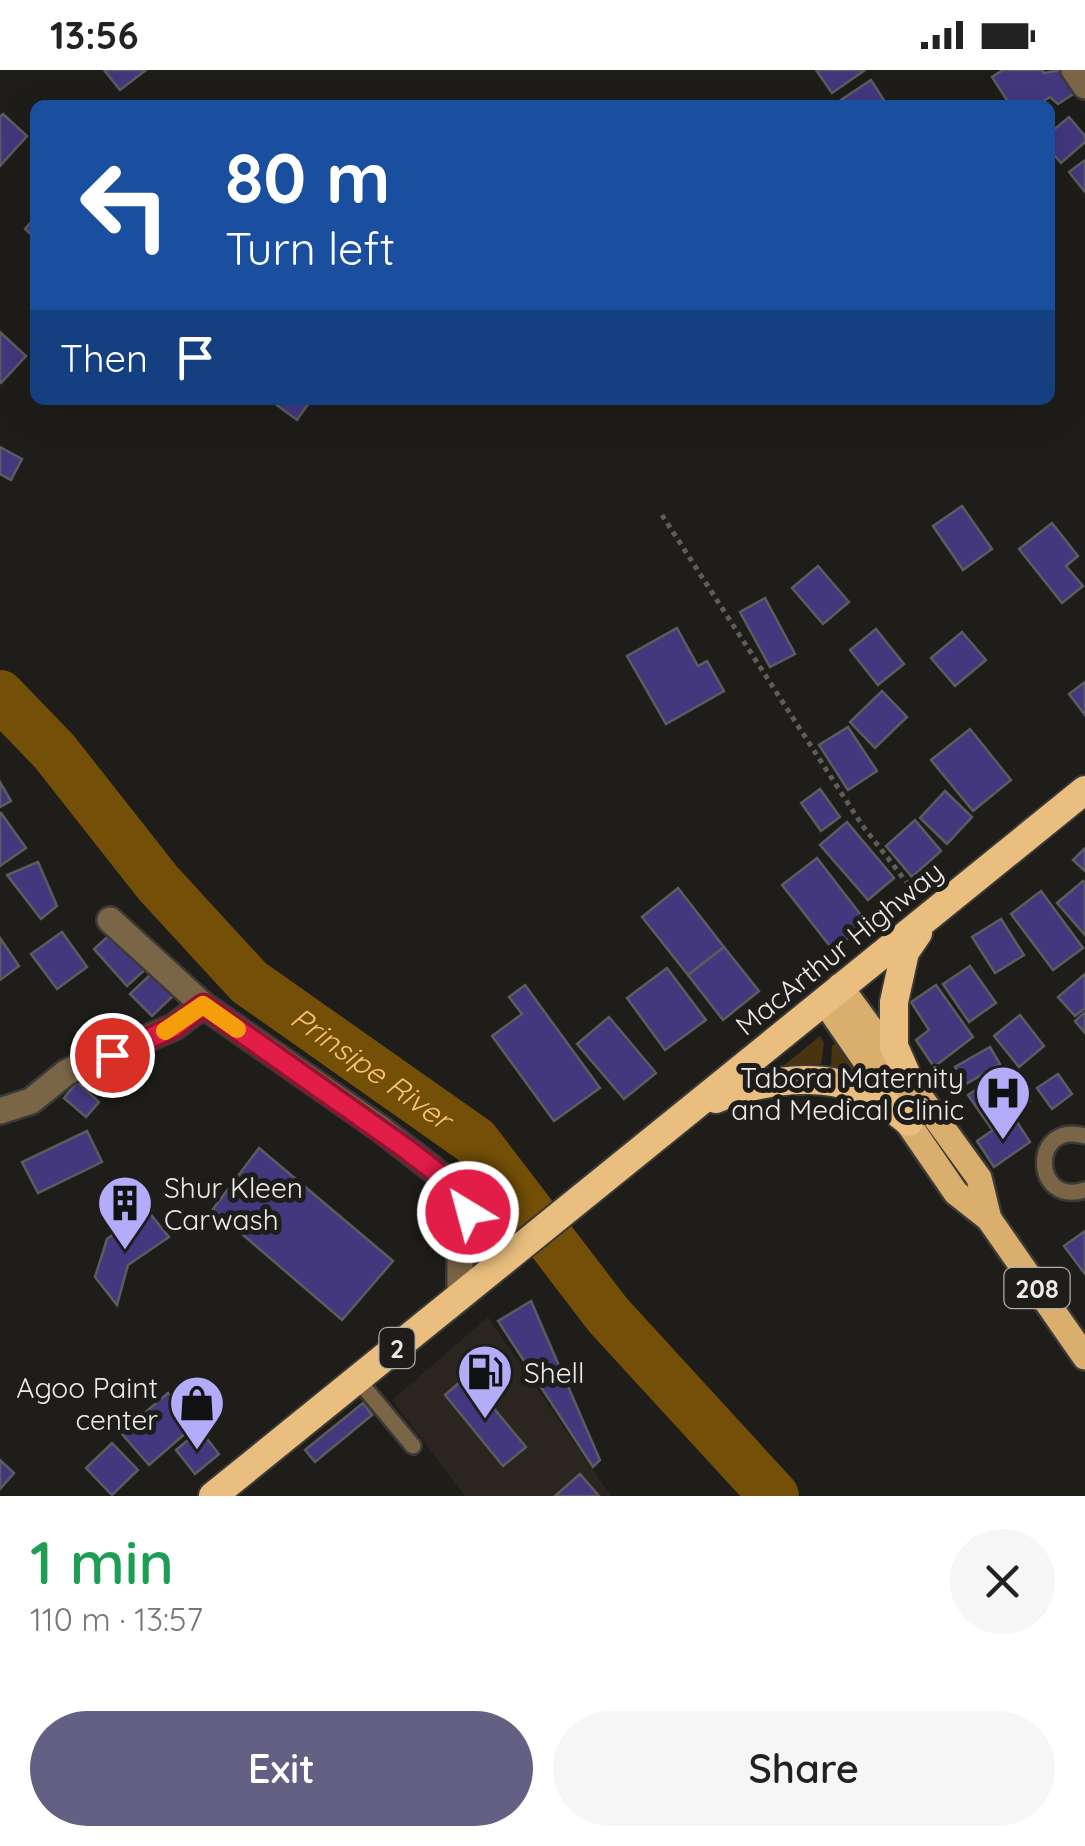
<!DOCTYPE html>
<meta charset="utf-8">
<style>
body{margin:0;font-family:Quicksand,sans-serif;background:#f6f6f6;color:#222;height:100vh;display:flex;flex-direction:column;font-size:38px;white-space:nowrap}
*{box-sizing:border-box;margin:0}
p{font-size:32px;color:#767676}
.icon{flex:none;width:55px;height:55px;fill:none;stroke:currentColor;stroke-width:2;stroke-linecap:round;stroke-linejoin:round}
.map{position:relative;height:1426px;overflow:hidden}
.panel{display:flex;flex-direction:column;background:#fff;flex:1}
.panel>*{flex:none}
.banner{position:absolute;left:30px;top:30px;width:1025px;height:305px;border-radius:15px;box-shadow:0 10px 40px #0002;background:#1a4fa0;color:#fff;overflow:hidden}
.pin{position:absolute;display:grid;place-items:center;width:85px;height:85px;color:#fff;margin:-42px;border:5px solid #fff;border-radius:50%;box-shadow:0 2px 10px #0007}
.me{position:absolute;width:110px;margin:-55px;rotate:323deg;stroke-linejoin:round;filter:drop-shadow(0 0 8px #0008)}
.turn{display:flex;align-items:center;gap:35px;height:210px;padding:0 30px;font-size:45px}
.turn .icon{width:130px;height:130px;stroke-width:2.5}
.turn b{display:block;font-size:70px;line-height:85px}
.then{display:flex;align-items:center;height:95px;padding:0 30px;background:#0003;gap:20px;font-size:38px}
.round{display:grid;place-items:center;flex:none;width:105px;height:105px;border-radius:52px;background:#f6f6f6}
.head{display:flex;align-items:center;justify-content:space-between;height:170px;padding:0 30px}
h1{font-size:60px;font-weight:600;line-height:75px;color:#1e9e55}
.cta{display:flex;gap:20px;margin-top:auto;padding:20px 30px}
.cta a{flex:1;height:115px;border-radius:60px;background:#636083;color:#fff;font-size:40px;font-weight:600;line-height:115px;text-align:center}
.cta a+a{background:#f6f6f6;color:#222}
.status{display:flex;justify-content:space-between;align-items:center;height:70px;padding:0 50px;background:#fff;direction:ltr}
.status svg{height:28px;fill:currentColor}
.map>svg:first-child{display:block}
.built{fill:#2a251e}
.green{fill:#4a3410}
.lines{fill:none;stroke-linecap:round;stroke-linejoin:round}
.river{stroke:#744f07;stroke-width:50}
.building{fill:#43377e;stroke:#5c5c5f;stroke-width:2.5}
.service-casing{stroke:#3b3a37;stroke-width:20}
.minor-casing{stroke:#3b3a37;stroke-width:30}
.primary-casing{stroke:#3b3a37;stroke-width:30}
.trunk-casing{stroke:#3b3a37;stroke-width:32}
.path{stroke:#5e5d5a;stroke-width:5;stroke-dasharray:5 5;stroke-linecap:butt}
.service{stroke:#7a6546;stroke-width:15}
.minor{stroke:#7a6546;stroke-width:25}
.primary{stroke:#daae6c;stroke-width:25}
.trunk{stroke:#e9be7e;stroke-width:28}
.route-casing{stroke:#92132f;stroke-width:25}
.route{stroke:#e11d48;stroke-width:18}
.slow{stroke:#f59e0b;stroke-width:18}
.labels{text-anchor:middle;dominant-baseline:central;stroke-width:10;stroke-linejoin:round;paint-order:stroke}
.shield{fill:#1e1d1a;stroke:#aeadab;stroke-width:2.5}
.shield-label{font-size:25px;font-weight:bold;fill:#ecebe9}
.street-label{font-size:28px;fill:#ecebe9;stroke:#1e1d1a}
.poi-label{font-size:28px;fill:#ecebe9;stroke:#1e1d1a;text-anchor:end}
.water-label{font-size:30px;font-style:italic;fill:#f8c271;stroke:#1e1d1a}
</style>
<div class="status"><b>13:56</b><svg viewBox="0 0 49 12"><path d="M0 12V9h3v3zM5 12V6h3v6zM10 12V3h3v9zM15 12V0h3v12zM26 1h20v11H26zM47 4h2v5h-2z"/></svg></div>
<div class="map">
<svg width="1085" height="1426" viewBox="0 0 1085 1426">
<rect width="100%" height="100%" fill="#1e1d1a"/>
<path class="built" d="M488 1247 611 1426H465L392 1330Z"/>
<g class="green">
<path d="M820 966 824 973 821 994 782 997Z"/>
<path d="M840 969 869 1010 831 998 832 976Z"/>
</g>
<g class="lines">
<path class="river" id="s1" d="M0 625 54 681 158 813 249 912 475 1071 608 1245 774 1426"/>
</g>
<g class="building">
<path d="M104 0H146L120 20Z"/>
<path d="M816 0H865L832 23Z"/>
<path d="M1003 0H1042L1044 3 1060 0 1075 23 1058 34 1050 27 1037 35H1010L992 7Z"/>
<path d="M871 10 887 35H844L841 30Z"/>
<path d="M3 44 27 66 0 96V47Z"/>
<path d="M1069 47 1085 66V72L1061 93 1050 80V63Z"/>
<path d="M1085 90V122L1069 102Z"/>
<path d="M35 148V168L25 159Z"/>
<path d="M0 262 26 286 1 313 0 312Z"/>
<path d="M270 330H311L297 350Z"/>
<path d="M0 377 22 389 11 410 0 404Z"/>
<path d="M962 436 992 479 963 500 933 456Z"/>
<path d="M1052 453 1078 486 1066 496 1083 516 1062 533 1019 479Z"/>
<path d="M818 496 849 532 823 554 792 518Z"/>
<path d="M765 528 795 584 770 597 740 542Z"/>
<path d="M677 558 698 596 707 591 724 621 666 654 627 586Z"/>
<path d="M876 559 904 594 878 615 850 580Z"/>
<path d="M962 562 986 590 955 616 931 588Z"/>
<path d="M1085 612V645L1069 624Z"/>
<path d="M882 621 907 647 875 678 850 652Z"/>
<path d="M848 657 877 701 848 720 819 675Z"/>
<path d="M970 659 1011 710 973 741 931 690Z"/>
<path d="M0 712 11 731 0 737Z"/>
<path d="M820 719 840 747 821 761 801 733Z"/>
<path d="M945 721 972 747 947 774 920 748Z"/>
<path d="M1 743 26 778 0 796V744Z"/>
<path d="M915 750 941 781 912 807 886 776Z"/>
<path d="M847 752 894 808 868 830 820 775Z"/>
<path d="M1085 778V801L1073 790Z"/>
<path d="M817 788 867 853 833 880 782 815Z"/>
<path d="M38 792 57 836 41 849 7 805Z"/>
<path d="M1083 811 1085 813V865L1057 833Z"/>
<path d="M678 818 724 877 688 905 642 847Z"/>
<path d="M1041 821 1083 878 1053 900 1011 844Z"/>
<path d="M1001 849 1024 885 995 903 972 867Z"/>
<path d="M116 859 149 896 127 916 94 879Z"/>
<path d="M62 862 87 897 57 919 31 884Z"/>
<path d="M0 868 19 896 0 910Z"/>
<path d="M724 877 759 921 723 950 688 905Z"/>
<path d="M970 896 996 933 969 952 943 914Z"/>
<path d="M667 898 706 950 665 980 627 928Z"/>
<path d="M153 902 174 925 152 946 130 924Z"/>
<path d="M1085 904V938L1075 946 1058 927Z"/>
<path d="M525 915 600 1018 554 1051 492 966 522 944 509 927Z"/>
<path d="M936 915 973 967 934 997 916 970 929 960 911 932Z"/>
<path d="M1085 942V963L1075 951Z"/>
<path d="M1020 945 1044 976 1019 997 994 966Z"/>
<path d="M609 947 656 1003 624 1029 577 974Z"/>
<path d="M990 977 1000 994 966 1014 955 997Z"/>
<path d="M1008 998 1030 1031 991 1058 968 1025Z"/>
<path d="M1058 1004 1072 1024 1052 1039 1037 1018Z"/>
<path d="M77 1012 99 1032 86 1047 64 1028Z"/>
<path d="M1013 1046 1030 1072 994 1097 977 1071Z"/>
<path d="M87 1061 102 1092 38 1123 22 1092Z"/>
<path d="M259 1078 393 1191 342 1250 213 1139Z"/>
<path d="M147 1140 169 1167 128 1195 117 1235 95 1207 107 1169Z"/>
<path d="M1085 1161V1204L1064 1176Z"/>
<path d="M531 1231 600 1390 593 1397 498 1251Z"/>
<path d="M467 1306 526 1377 503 1396 445 1325Z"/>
<path d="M168 1323 195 1355 149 1395 121 1363Z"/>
<path d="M363 1333 372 1345 315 1392 305 1380Z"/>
<path d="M200 1360 219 1384 195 1404 176 1380Z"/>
<path d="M112 1373 138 1400 112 1425 86 1398Z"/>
<path d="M0 1390 14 1403 0 1419Z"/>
<path d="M580 1404 599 1426H555Z"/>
</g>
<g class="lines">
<g class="service-casing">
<g id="service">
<path d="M1085 1066C1030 1050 1032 1137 1085 1120"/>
<path d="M358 1310 413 1376"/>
</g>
</g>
<g class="minor-casing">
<g id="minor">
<path d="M1074 0 1085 16"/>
<path d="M110 850 203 935 381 1059 453 1115 468 1142 460 1175V1227"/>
<path d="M0 1041 31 1031 67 1002 174 957 203 935"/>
</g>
</g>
<g class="primary-casing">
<g id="primary">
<path d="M840 916 979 1108 989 1149"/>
<path d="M824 931 956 1123 989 1149 1085 1287"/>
</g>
</g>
<g class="trunk-casing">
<g id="trunk">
<path d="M908 1008 894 976V932L905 882 918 863"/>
<path d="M716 1029C762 1009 824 1001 871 1024 884 1031 897 1043 909 1052"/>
<path d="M213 1426 1085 720"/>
</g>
</g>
<path class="path" d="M662 445 862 755 915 823"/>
<use href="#service" class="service"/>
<use href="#minor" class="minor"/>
<use href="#primary" class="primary"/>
<use href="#trunk" class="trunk"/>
</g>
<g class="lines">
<g class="route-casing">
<path id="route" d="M112 985 174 957 203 935 405 1078 453 1115 468 1142"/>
</g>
<use href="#route" class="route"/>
<path class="slow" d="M165 961 203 935 237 959"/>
</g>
<defs>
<g id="hospital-pin" transform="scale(2.875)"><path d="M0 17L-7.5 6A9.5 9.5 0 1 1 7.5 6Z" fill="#b3acf9" stroke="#1e1d1a"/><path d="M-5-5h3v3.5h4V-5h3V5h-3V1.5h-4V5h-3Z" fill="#111"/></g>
<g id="building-pin" transform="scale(2.875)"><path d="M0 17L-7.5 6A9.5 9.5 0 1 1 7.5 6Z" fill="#b3acf9" stroke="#1e1d1a"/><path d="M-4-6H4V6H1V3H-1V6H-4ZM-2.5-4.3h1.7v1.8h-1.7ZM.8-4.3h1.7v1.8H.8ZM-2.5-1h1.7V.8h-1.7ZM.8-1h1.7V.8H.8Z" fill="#111"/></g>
<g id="fuel-pin" transform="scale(2.875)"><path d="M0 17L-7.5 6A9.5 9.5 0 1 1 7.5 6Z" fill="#b3acf9" stroke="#1e1d1a"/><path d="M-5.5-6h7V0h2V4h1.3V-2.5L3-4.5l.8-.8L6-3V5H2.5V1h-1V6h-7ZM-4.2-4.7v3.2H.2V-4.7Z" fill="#111"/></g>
<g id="shop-pin" transform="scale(2.875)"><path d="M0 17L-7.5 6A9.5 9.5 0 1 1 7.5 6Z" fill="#b3acf9" stroke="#1e1d1a"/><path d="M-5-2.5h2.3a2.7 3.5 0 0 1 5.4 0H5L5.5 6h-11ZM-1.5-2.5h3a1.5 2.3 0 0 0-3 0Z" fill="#111"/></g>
</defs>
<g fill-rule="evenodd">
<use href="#hospital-pin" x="1003" y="1023"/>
<use href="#building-pin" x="125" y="1133"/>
<use href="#fuel-pin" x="485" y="1302"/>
<use href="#shop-pin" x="197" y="1333"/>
</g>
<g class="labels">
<g class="shield">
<rect x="1004.5" y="1198" width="65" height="40" rx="8"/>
<rect x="379.5" y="1258" width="35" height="40" rx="8"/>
</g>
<g class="shield-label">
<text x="1037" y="1218">208</text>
<text x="397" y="1278">2</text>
</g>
<g class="street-label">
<text transform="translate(839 878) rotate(-39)">MacArthur Highway</text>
</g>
<g class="poi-label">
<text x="964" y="1007">Tabora Maternity<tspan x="964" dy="32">and Medical Clinic</tspan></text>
<text x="164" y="1117" text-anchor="start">Shur Kleen<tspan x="164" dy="32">Carwash</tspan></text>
<text x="524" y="1302" text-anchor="start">Shell</text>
<text x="158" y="1317">Agoo Paint<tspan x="158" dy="32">center</tspan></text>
</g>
<g class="water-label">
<text stroke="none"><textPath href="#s1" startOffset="530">Prinsipe River</textPath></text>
</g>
</g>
</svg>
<div class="pin" style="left:112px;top:985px;background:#d93025"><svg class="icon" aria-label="arrive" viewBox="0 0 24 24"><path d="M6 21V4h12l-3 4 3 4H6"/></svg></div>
<svg class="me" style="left:468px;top:1142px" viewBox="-20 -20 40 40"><circle r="17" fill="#e11d48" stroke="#fff" stroke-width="3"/><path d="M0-11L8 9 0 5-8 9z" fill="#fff"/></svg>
<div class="banner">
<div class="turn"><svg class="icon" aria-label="left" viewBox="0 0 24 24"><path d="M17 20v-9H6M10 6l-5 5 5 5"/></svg><div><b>80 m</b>Turn left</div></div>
<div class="then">Then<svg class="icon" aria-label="arrive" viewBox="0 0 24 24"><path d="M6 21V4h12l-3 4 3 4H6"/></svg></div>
</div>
</div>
<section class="panel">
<div class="head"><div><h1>1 min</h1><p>110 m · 13:57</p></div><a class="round"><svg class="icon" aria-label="close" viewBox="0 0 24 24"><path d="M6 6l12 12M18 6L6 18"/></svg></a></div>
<div class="cta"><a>Exit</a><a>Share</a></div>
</section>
